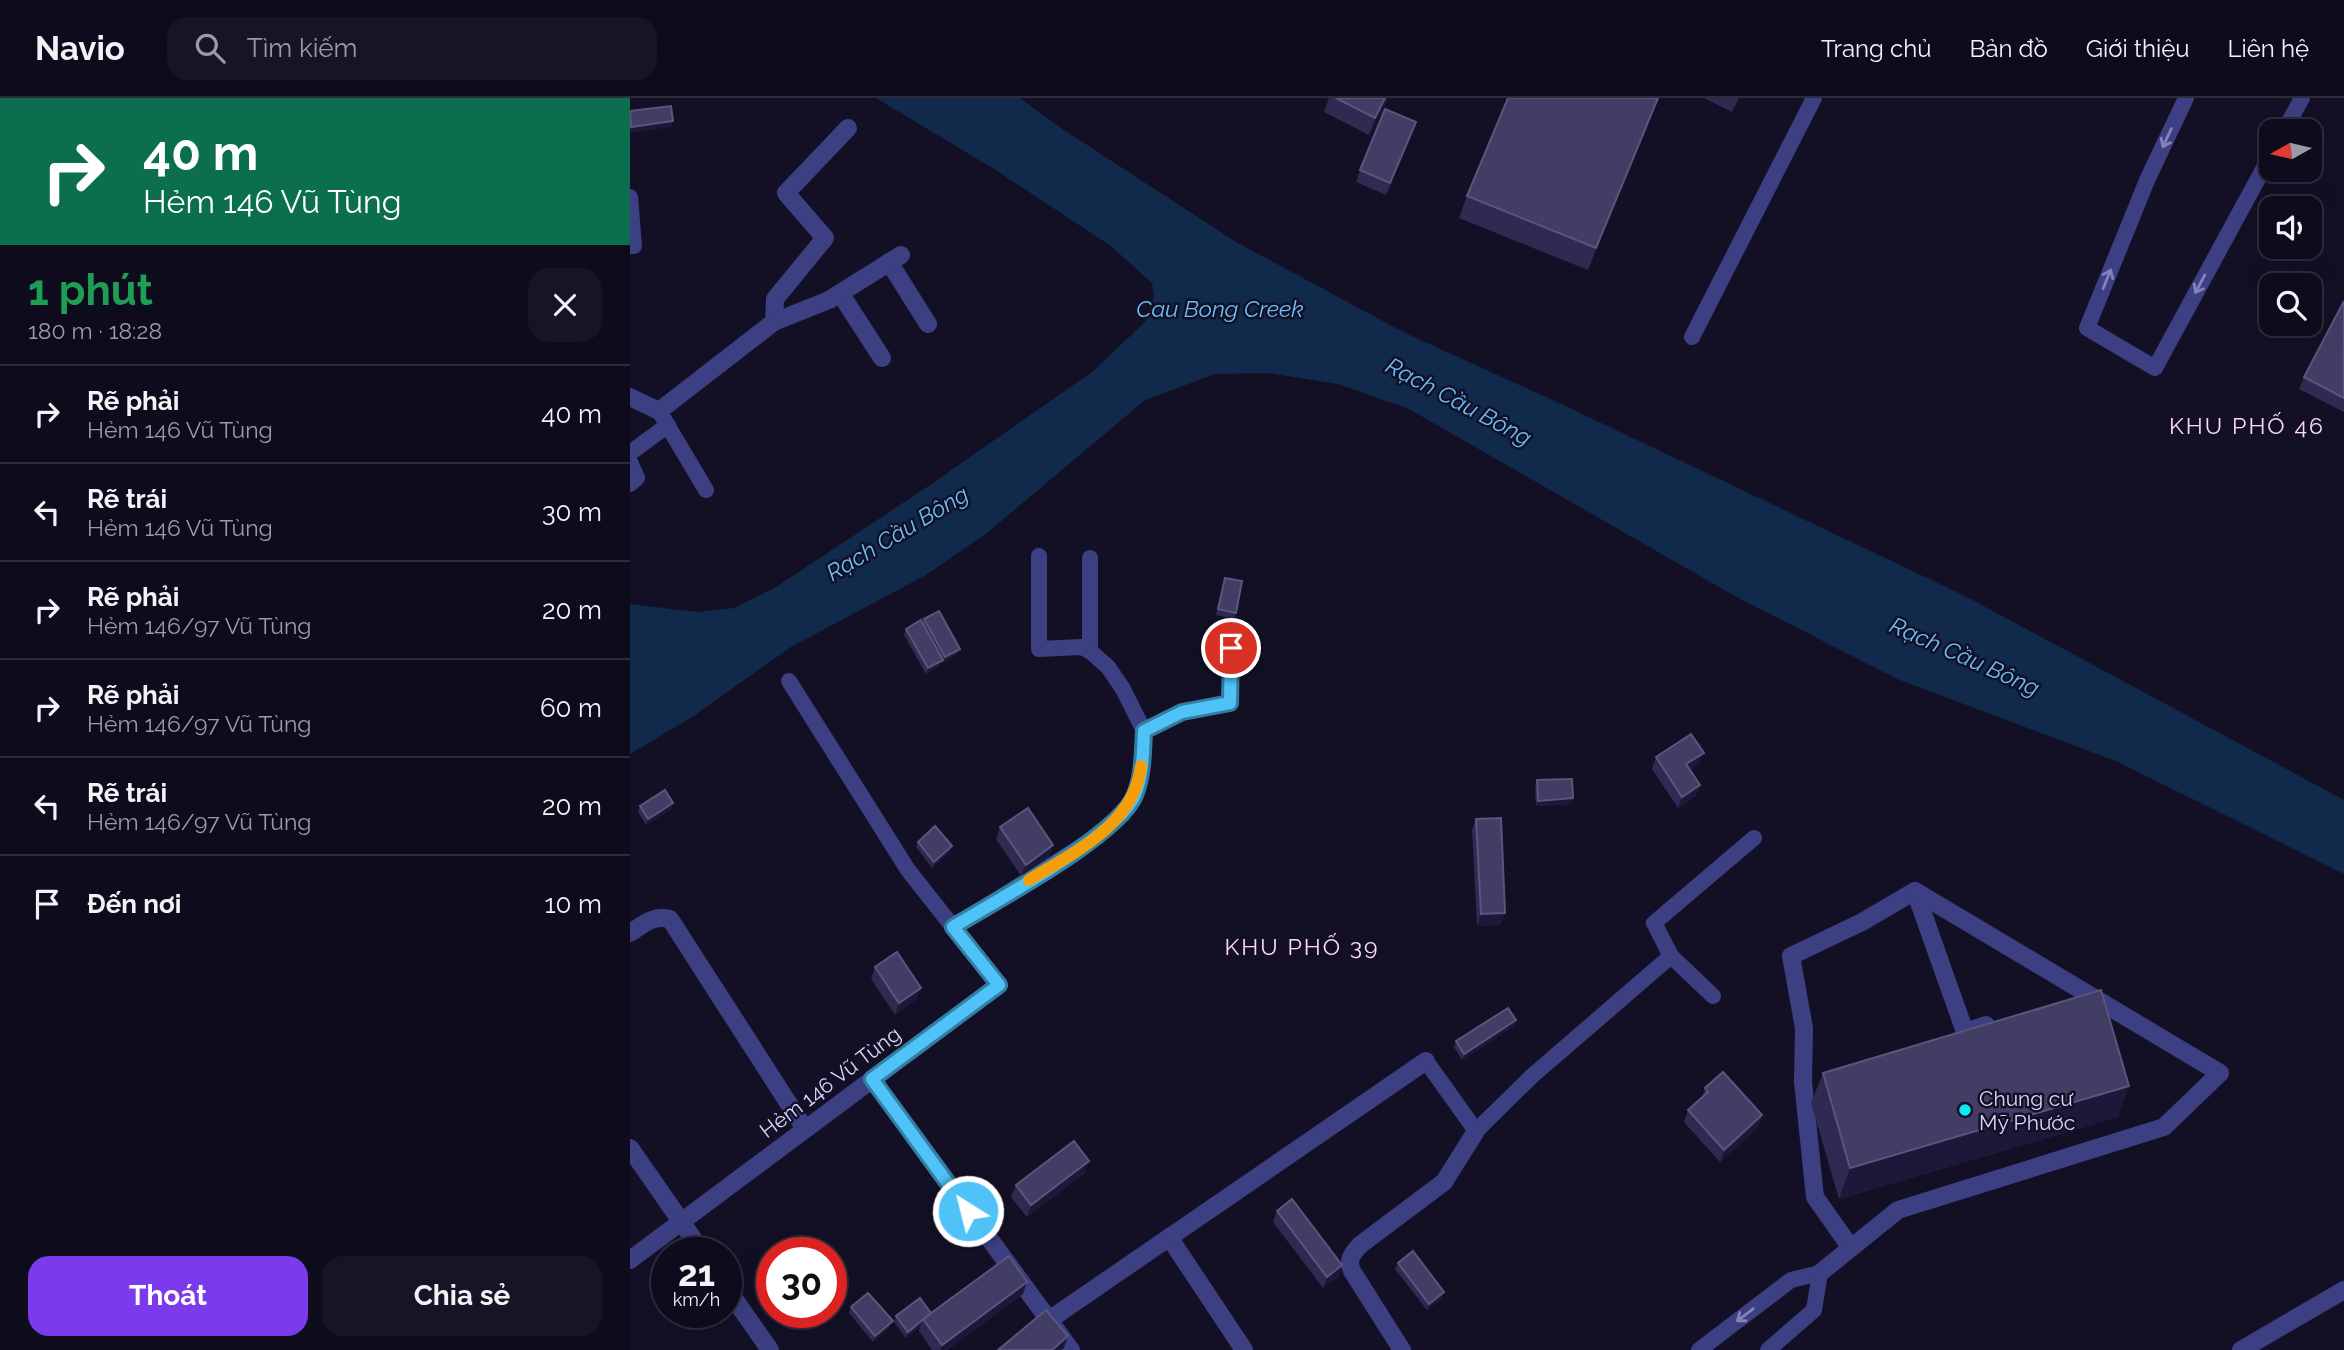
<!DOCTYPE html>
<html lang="vi">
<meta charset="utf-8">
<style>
body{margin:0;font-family:Raleway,sans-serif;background:#171525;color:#f1f3f6;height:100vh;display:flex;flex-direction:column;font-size:26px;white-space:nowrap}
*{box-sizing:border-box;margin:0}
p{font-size:23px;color:#9b9ba3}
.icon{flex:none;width:38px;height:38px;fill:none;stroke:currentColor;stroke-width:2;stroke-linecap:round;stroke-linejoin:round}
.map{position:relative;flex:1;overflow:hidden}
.panel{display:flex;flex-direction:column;background:#0e0c1c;width:630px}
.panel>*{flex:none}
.top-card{background:#0b6e4f;color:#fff;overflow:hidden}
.needle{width:46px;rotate:262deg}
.buttons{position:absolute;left:1629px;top:21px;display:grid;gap:14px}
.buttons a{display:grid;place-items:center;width:63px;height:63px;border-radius:14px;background:#0e0c1c;box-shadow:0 7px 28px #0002,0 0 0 2px #2e2c3b;font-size:35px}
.speed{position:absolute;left:21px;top:1139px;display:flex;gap:14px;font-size:35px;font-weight:700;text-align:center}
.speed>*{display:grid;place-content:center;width:91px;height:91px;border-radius:50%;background:#0e0c1c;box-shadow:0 7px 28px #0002,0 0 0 2px #2e2c3b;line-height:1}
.speed small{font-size:18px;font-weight:400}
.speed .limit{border:10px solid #d22;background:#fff;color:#111}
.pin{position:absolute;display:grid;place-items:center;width:60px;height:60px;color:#fff;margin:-30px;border:4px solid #fff;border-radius:50%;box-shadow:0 2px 7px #0007}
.me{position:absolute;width:77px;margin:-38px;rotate:324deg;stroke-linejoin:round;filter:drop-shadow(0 0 5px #0008)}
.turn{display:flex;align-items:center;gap:24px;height:147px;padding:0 28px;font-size:32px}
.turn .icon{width:91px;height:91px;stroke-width:2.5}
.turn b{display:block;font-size:49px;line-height:60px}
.round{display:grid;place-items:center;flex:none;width:74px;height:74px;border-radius:21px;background:#171525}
.overview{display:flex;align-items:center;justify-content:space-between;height:119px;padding:0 28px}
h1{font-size:42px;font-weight:700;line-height:52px;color:#1e9e55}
.button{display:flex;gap:14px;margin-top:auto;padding:14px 28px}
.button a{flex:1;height:80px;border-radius:21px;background:#7c3aed;color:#fff;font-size:28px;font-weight:700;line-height:80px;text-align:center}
.button a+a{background:#171525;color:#f1f3f6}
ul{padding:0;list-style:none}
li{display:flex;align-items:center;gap:21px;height:98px;padding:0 28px;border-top:2px solid #2e2c3b}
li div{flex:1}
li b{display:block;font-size:26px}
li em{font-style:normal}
header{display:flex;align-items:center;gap:42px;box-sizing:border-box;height:98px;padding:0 35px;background:#0e0c1c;border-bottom:2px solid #2e2c3b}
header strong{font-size:33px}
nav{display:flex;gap:38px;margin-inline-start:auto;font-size:24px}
.search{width:490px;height:63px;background:#171525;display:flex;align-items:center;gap:18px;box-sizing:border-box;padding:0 24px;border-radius:21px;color:#9b9ba3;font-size:26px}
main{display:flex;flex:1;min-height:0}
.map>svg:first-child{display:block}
.water{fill:#11294a}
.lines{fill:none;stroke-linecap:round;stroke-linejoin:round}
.lane{stroke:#3d3f83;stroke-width:16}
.street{stroke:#3d3f83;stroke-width:18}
.wall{fill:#302a53}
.shaded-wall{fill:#1d1839}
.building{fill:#423d65;stroke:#5a557d;stroke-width:2}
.oneway{stroke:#8383ba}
.route-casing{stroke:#337fa1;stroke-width:18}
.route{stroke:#4fc3f7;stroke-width:12}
.slow{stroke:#f59e0b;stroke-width:12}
.poi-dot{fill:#0bebf5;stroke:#131026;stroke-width:2.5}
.labels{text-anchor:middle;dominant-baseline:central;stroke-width:5;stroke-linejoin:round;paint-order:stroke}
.street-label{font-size:21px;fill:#d9d7fd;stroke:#131026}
.poi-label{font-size:21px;fill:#d9d7fd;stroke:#131026;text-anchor:start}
.water-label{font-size:23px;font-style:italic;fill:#69bff9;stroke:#131026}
.neighbourhood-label{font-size:23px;letter-spacing:2px;fill:#fdd9f2;stroke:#131026}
</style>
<header>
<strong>Navio</strong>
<div class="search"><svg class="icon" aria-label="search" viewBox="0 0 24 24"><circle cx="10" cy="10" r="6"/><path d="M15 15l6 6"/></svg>Tìm kiếm</div>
<nav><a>Trang chủ</a><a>Bản đồ</a><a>Giới thiệu</a><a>Liên hệ</a></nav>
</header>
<main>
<section class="panel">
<div class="top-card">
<div class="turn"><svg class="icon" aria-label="right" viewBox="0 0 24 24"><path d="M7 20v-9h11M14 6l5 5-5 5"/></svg><div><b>40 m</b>Hẻm 146 Vũ Tùng</div></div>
</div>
<div class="overview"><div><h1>1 phút</h1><p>180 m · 18:28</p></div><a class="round"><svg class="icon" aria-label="close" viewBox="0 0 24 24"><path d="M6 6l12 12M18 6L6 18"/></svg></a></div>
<ul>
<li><svg class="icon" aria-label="right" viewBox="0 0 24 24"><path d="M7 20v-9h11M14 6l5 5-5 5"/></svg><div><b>Rẽ phải</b><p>Hẻm 146 Vũ Tùng</p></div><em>40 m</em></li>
<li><svg class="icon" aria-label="left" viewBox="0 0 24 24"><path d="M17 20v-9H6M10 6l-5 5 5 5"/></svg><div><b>Rẽ trái</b><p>Hẻm 146 Vũ Tùng</p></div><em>30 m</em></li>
<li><svg class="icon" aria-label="right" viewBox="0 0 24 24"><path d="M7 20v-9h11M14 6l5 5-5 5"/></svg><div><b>Rẽ phải</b><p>Hẻm 146/97 Vũ Tùng</p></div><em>20 m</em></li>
<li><svg class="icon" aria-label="right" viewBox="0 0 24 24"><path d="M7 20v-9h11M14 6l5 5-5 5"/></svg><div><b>Rẽ phải</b><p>Hẻm 146/97 Vũ Tùng</p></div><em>60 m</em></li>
<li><svg class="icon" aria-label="left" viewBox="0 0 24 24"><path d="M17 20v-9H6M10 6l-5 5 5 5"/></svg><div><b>Rẽ trái</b><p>Hẻm 146/97 Vũ Tùng</p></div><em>20 m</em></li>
<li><svg class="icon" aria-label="arrive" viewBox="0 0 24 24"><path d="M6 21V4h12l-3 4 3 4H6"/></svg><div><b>Đến nơi</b></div><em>10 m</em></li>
</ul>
<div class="button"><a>Thoát</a><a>Chia sẻ</a></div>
</section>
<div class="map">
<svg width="1714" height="1252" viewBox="0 0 1714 1252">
<rect width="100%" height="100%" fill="#131026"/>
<path class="water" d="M246 0H390L431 30 606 144 771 233 929 305 1335 498 1714 702V776L1488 664 1267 581 1103 497 779 311 708 286 639 275 585 276 515 302 357 435 296 477 161 549 62 619 0 656V506L67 514 104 510 143 491 300 387 462 274 515 224 524 198 522 185 481 148 364 71Z"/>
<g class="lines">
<g class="lane">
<path d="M1556 0 1518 80 1457 230 1525 270 1642 55"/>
<path d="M1654 33 1672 0"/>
<path d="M0 99 4 148H0"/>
<path d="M1062 239 1184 0"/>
<path d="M29 313 76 392"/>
<path d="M0 355 38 327"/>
<path d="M0 364 7 380 0 386"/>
<path d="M460 460V553"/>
<path d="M159 583 278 772 323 829 468 738 493 716 504 698 510 678 514 633 493 591 478 569 460 553 451 549 409 551V458"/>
<path d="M514 633 553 614 599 605 602 549"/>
<path d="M1041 858 1083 898"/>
<path d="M796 963 846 1033 902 978 1041 858 1024 825 1124 740"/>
<path d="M1069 1252 1161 1182 1190 1175 1184 1212 1138 1252"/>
</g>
<g class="street">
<path d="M259 164 298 226"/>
<path d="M210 195 252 260"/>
<path d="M144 224 145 201 195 140 156 95 218 30"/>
<path d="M0 299 29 313 144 224 199 202 271 157"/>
<path d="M0 835C14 826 23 817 40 821L175 1031"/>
<path d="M242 981 441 1252"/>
<path d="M0 1050 73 1155"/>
<path d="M539 1139 614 1252"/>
<path d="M1221 1150 1185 1099 1173 984 1174 930 1161 858 1232 824 1285 793 1335 934 1356 927"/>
<path d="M0 1162 369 887 323 829"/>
<path d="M1190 1175 1268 1112 1534 1029 1590 975 1285 793"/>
<path d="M96 1189 140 1252"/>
<path d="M419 1222 796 963"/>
<path d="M772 1252 722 1173C717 1161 722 1156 730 1147L814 1084 846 1033"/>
<path d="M1611 1252 1714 1192"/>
</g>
</g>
<g class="wall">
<path d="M699 0H758L739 37 694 14Z"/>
<path d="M878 0H1029L958 172 829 120 837 98Z"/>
<path d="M1074 0H1109L1102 14Z"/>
<path d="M782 35 756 97 726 84 730 72Z"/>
<path d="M1714 203V314L1669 291 1674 279Z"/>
<path d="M595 480 606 515 604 521 586 517Z"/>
<path d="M294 521 330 551 327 556 313 565 312 563 310 567 296 576 274 537 276 531 292 526Z"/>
<path d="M1026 659 1069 666 1060 672 1070 687 1065 699 1048 710 1022 671Z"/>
<path d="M907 682 941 706 906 708 905 688Z"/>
<path d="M43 705 41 711 16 727 8 714 10 708Z"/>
<path d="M846 721 875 815 870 827 847 828 842 732Z"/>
<path d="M370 729 419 759 391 778 366 741Z"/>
<path d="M288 744 320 754 302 770 286 749Z"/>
<path d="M245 869 287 901 265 917 241 881Z"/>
<path d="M886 922 884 928 832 962 824 949 826 943Z"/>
<path d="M1193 975 1488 1019 1209 1101 1181 1005Z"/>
<path d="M1075 990 1132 1017 1128 1029 1090 1064 1054 1024 1058 1012 1072 999Z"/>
<path d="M455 1075 397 1119 381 1099 386 1087Z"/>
<path d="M647 1113 712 1167 708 1179 693 1190 643 1124Z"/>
<path d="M768 1165 812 1200 797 1212 765 1171Z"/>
<path d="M393 1196 317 1252H302L289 1233 290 1229 276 1240 264 1224 266 1218 301 1215Z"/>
<path d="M221 1209 260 1229 243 1244 219 1215Z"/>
</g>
<g class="shaded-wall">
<path d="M755 0H758L739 37 745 20Z"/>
<path d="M1028 0H1029L958 172 966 150Z"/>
<path d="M43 23 41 29 0 35 1 29Z"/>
<path d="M330 551 327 556 313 565 315 559Z"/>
<path d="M313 562 310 567 296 576 298 570Z"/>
<path d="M1074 655 1069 666 1052 678 1056 666Z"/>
<path d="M1070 687 1065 699 1048 710 1052 699Z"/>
<path d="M943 700 941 706 906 708 908 703Z"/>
<path d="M43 705 41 711 16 727 18 721Z"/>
<path d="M423 747 419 759 391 778 396 767Z"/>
<path d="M322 748 320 754 302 770 304 764Z"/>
<path d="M875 815 870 827 847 828 851 816Z"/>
<path d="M291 890 287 901 265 917 269 905Z"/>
<path d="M886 922 884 928 832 962 834 956Z"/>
<path d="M1499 988 1488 1019 1209 1101 1220 1070Z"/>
<path d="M1132 1017 1128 1029 1090 1064 1094 1052Z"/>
<path d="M459 1063 455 1075 397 1119 401 1107Z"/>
<path d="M712 1167 708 1179 693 1190 697 1179Z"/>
<path d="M397 1184 393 1196 317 1252H310L312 1247Z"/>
<path d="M814 1194 812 1200 797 1212 799 1206Z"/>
<path d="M263 1223 260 1229 243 1244 245 1238Z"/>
<path d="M293 1223 290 1229 276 1240 278 1234Z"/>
<path d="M438 1238 434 1250 431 1252H422Z"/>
</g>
<g class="building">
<path d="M706 0H755L745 20Z"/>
<path d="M878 0H1028L966 150 837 98Z"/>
<path d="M41 8 43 23 1 29 0 13Z"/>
<path d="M755 11 786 24 760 85 730 72Z"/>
<path d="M1714 203V300L1674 279Z"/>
<path d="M595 480 612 483 606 515 588 511Z"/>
<path d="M309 513 330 551 315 559 294 521Z"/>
<path d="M291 522 313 562 298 570 276 531Z"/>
<path d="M1061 636 1074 655 1056 666 1070 687 1052 699 1026 659Z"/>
<path d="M942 681 943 700 908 703 907 682Z"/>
<path d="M35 692 43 705 18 721 10 708Z"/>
<path d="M398 710 423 747 396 767 370 729Z"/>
<path d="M871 720 875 815 851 816 846 721Z"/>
<path d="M305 728 322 748 304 764 288 744Z"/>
<path d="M267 854 291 890 269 905 245 869Z"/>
<path d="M1471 892 1499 988 1220 1070 1193 975Z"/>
<path d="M878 910 886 922 834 956 826 943Z"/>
<path d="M1093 974 1132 1017 1094 1052 1058 1012 1078 994 1075 990Z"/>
<path d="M444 1043 459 1063 401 1107 386 1087Z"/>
<path d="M662 1101 712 1167 697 1179 647 1113Z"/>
<path d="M783 1153 814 1194 799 1206 768 1165Z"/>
<path d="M379 1158 397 1184 312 1247 293 1221Z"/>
<path d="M238 1195 263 1223 245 1238 221 1209Z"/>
<path d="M290 1200 301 1215 278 1234 266 1218Z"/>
<path d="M416 1212 438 1238 422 1252H368Z"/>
</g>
<defs><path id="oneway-shaft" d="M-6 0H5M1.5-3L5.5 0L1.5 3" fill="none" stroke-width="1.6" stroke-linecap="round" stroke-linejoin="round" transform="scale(1.75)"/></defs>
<g class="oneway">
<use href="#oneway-shaft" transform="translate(1537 40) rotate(115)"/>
<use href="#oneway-shaft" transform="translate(1477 181) rotate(-68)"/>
<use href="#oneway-shaft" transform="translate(1570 186) rotate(118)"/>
<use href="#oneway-shaft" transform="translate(1115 1217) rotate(143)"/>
</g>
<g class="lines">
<g class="route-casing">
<path id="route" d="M338 1113 242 981 369 887 323 829C365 803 488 738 505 697 513 677 513 654 514 633L552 614 600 605 601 550"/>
</g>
<use href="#route" class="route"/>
<path class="slow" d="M399 782C444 754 504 727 511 668"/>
</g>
<circle class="poi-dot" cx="1335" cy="1012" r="7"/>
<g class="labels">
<g class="street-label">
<text transform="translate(200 984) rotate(-37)">Hẻm 146 Vũ Tùng</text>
</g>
<g class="poi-label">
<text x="1349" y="1000">Chung cư<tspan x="1349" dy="24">Mỹ Phước</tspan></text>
</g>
<g class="water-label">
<text x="590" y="210">Cau Bong Creek</text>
<text transform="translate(829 303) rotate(28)">Rạch Cầu Bông</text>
<text transform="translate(267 435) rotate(-31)">Rạch Cầu Bông</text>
<text transform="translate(1335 558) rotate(24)">Rạch Cầu Bông</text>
</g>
<g class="neighbourhood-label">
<text x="1617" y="327">KHU PHỐ 46</text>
<text x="672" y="848">KHU PHỐ 39</text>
</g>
</g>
</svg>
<div class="buttons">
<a><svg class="needle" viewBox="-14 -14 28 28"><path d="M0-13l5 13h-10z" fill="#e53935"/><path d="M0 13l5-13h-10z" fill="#9b9ba3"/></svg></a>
<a><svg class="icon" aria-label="sound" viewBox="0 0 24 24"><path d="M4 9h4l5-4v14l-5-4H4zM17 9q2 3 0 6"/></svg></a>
<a><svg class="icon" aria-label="search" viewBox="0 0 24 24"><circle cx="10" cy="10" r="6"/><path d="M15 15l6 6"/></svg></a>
</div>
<div class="speed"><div>21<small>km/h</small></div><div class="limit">30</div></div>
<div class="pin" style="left:601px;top:550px;background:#d93025"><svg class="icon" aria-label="arrive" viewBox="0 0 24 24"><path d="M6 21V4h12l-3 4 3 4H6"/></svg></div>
<svg class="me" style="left:338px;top:1113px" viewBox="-20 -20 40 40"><circle r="17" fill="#4fc3f7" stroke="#fff" stroke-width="3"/><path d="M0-11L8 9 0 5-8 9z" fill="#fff"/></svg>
</div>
</main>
